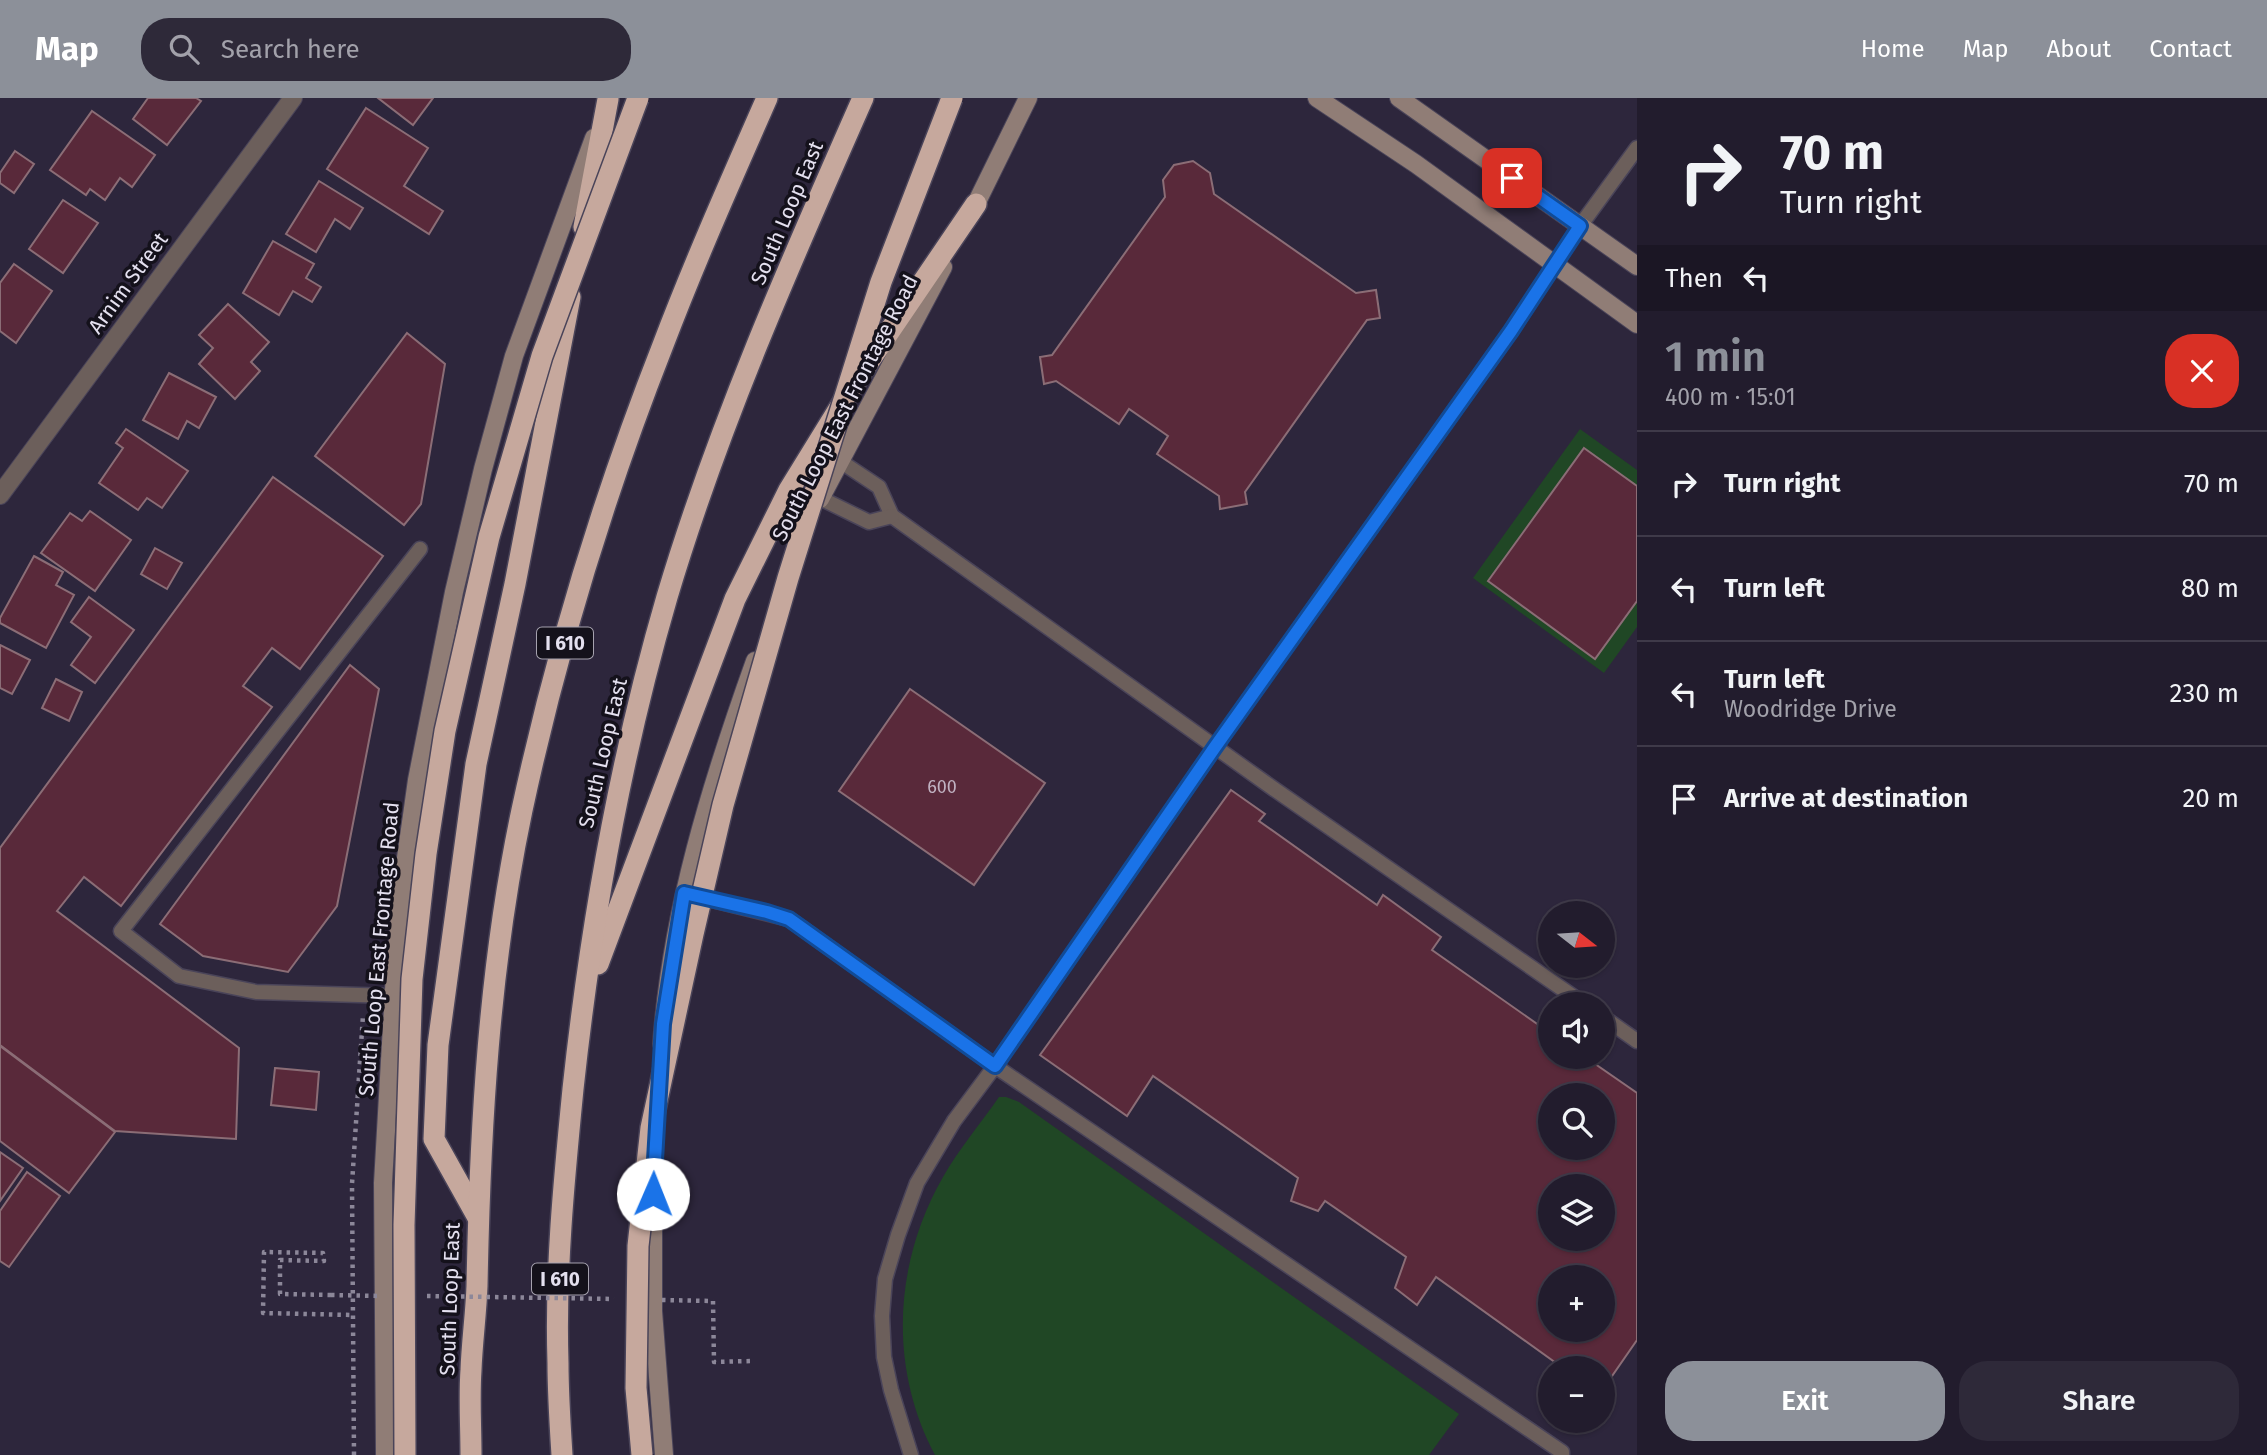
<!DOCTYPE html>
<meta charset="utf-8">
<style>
body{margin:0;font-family:"Fira Sans",sans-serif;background:#2e2939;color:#f1f3f6;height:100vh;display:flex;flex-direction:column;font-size:26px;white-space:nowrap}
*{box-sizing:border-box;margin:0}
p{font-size:23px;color:#a2a1aa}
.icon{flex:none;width:38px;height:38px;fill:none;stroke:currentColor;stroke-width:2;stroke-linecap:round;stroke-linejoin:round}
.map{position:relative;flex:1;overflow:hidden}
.side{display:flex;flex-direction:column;background:#221c2d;width:630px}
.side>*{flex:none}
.top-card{background:#221c2d;color:#f1f3f6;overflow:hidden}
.needle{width:46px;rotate:107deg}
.tools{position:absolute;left:1538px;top:803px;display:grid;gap:14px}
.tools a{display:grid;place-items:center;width:77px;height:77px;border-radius:50%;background:#221c2d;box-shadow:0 2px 5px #0004,0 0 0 2px #3f3a49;font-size:35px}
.pin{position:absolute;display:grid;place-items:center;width:60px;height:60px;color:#fff;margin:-30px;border-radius:14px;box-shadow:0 4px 10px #0006}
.me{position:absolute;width:77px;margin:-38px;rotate:1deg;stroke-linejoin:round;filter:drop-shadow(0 0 5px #0008)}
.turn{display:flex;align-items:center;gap:24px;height:147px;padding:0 28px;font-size:32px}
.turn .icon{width:91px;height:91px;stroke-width:2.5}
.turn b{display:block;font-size:49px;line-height:60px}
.then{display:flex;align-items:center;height:66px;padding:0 28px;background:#0003;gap:14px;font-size:26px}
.round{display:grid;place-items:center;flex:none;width:74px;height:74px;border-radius:28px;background:#2e2939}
.headline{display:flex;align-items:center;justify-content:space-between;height:119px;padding:0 28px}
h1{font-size:42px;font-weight:600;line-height:52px;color:#8c9099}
.cta{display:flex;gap:14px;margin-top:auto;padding:14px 28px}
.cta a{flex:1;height:80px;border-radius:28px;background:#8c9099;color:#fff;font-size:28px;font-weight:600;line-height:80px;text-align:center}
.cta a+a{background:#2e2939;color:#f1f3f6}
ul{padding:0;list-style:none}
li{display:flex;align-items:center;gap:21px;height:105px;padding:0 28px;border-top:2px solid #3f3a49}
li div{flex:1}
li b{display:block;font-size:26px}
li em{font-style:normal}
header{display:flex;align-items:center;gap:42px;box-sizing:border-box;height:98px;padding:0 35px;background:#8c9099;color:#fff}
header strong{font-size:33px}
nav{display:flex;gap:38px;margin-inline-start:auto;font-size:24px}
.search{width:490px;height:63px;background:#2e2939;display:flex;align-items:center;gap:18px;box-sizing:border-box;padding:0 24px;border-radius:28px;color:#a2a1aa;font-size:26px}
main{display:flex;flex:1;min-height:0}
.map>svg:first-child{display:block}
.green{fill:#204725}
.building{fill:#59293a;stroke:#8b6d76;stroke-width:2;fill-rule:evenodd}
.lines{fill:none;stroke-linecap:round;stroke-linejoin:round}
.lane-casing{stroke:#4a4459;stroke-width:17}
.street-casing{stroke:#4a4459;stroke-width:20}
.secondary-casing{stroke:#4a4459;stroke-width:20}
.highway-casing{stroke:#4a4459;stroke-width:24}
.path{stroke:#8c8799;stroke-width:4.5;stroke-dasharray:3.5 5;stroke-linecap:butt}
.lane{stroke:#6c5f5b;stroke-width:14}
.street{stroke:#6c5f5b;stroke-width:18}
.secondary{stroke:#907d76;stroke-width:18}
.highway{stroke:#c6a89d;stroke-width:21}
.highway-bridge-casing{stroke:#4a4459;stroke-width:24;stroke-linecap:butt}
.path-bridge{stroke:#8c8799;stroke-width:4.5;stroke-dasharray:3.5 5;stroke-linecap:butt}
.highway-bridge{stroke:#c6a89d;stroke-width:21}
.route-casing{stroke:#114b97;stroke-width:18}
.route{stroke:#1a73e8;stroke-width:12}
.labels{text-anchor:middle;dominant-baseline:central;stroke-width:7;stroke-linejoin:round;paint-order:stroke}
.number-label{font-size:18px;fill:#c1b2c2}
.shield{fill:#14111b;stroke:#a6a2af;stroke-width:2}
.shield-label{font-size:19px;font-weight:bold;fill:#e4e0ef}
.street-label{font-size:21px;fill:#e4e0ef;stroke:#14111b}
</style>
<header>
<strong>Map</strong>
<div class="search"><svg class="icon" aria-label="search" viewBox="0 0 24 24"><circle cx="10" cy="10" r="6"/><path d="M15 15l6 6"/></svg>Search here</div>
<nav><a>Home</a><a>Map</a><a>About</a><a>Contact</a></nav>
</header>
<main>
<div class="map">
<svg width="1637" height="1357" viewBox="0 0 1637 1357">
<rect width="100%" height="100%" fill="#2d263c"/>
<g class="green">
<path d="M1580 331 1637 372V529L1604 575 1473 480Z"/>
<path d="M999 999H1006L1019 1004 1459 1316 1429 1357H935C888 1269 894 1164 943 1079 959 1051 981 1025 999 999Z"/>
</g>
<g class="building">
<path d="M148 0H196L201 3 167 47 133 21Z"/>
<path d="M378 0H433L413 27Z"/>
<path d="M366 10 428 50 404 88 443 113 429 136 327 71Z"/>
<path d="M92 13 155 57 132 89 120 80 105 102 90 91 86 97 50 72Z"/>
<path d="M15 53 34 66 14 95 0 85V75Z"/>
<path d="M1193 63 1210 75 1214 96 1356 195 1376 192 1380 220 1367 222 1245 394 1247 406 1220 411 1219 398 1157 356 1168 338 1129 311 1119 326 1056 283 1044 286 1040 259 1052 257 1165 99 1163 82 1174 67Z"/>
<path d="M319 83 363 110 350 131 335 121 316 154 286 136Z"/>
<path d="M63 102 98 125 63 175 29 151Z"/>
<path d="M273 143 314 166 306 180 321 189 312 204 293 193 279 217 243 195Z"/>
<path d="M14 166 52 193 16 245 0 233V185Z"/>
<path d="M228 206 269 244 251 264 260 273 235 301 199 266 213 250 199 237Z"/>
<path d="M407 235 445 266 421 406 404 427 315 358Z"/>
<path d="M169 275 216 299 199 330 187 323 178 341 143 322Z"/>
<path d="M126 331 188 373 162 410 147 400 138 412 99 385 123 350 116 345Z"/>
<path d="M1584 350 1637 388V503L1595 561 1488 483Z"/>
<path d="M273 379 383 458 300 571 272 550 243 588 272 609 121 808 84 779 57 813 239 950 236 1041 115 1033 0 947V750Z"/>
<path d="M90 413 131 442 95 493 41 455 70 415 82 423Z"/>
<path d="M155 450 182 465 167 491 141 476Z"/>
<path d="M34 458 63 474 56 487 74 497 46 550 0 525V520Z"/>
<path d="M89 499 134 532 95 585 71 567 91 539 71 524Z"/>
<path d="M0 547 30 562 12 596 0 590Z"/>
<path d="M350 567 379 591 337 808 288 874 203 858 160 826Z"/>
<path d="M56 581 82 594 69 623 42 610Z"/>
<path d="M910 591 1045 685 974 787 839 693Z"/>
<path d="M1231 692 1265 716 1259 723 1377 807 1383 797 1441 839 1432 852 1550 935V959H1585L1637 995V1242L1603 1291V1270H1563L1436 1179 1417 1207 1395 1190 1406 1159 1325 1103 1318 1113 1291 1103 1298 1080 1153 978 1127 1018 1040 957ZM1550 998H1603V1050H1550ZM1550 1088H1603V1141H1550ZM1550 1180H1603V1232H1550Z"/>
<path d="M0 948 115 1034 69 1095 0 1043Z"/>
<path d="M275 970 319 974 316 1012 271 1007Z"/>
<path d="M0 1054 23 1070 0 1103Z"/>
<path d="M27 1074 60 1098 9 1169 0 1163V1113Z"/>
</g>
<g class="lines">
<g class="lane-casing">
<g id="lane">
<path d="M840 363 879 389 892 418 1274 691 1584 906"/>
<path d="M820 400 869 424 892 418"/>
<path d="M696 798 789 821 995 968 1562 1354V1357"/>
<path d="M393 898 256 894 179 878 121 833 420 451"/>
<path d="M1603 919 1637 943"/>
<path d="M911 1357 891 1292 884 1259 882 1218 885 1181 898 1137 917 1085 954 1023 995 968 1215 649 1511 233 1580 128 1637 50"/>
</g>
</g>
<g class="street-casing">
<path id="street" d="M0 397 293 0"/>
</g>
<g class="secondary-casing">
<g id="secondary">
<path d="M1317 0 1416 66 1637 226"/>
<path d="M1399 0 1637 168"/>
<path d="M971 116 1028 0"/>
<path d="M820 401 943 169"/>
<path d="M662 946C671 815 711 686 755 563"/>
<path d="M653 1089V1213L664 1357"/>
<path d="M385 1357 383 1085 395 875 403 781 417 682 454 494 483 371 514 258 594 40"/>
</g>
</g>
<g class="highway-casing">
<g id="highway">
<path d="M584 129 608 1"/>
<path d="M598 866 735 501 789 392 861 275 976 106"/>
<path d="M477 1118 434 1041 438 947 476 666 515 486 570 199"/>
<path d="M471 1357C471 1329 469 1300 471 1272 472 1244 476 1216 477 1188 480 1029 489 868 522 712 556 554 604 397 663 247 695 163 731 82 767 0"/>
<path d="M562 1357C560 1326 558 1296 558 1265 555 1174 564 1082 573 991 591 824 620 660 667 499 718 328 791 163 863 0"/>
</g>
</g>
<g class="path">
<path d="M331 1197 280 1196V1162L324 1163 323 1155 264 1154 263 1215 352 1217"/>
<path d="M713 1203 714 1264 752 1263"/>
<path d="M354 1357 352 1086 363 917"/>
</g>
<use href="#lane" class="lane"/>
<use href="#street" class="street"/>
<use href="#secondary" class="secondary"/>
<use href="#highway" class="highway"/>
<g class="highway-bridge-casing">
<g id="highway-bridge">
<path d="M405 1357 404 1127 412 881 426 756 445 633 489 439 542 258 638 0"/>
<path d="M642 1357 636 1290 638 1148 651 1030 693 836 723 707 788 480 881 184 952 0"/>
</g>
</g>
<g class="path-bridge">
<path d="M331 1197 380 1198"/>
<path d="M427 1198 614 1201"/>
<path d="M662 1202 713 1203"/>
</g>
<use href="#highway-bridge" class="highway-bridge"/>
</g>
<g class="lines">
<g class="route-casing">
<path id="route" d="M653 1096 663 926 684 795 767 814 789 821 995 968 1215 649 1511 233 1580 128 1512 80"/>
</g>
<use href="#route" class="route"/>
</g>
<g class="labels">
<g class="number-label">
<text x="942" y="689">600</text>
</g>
<g class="shield">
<rect x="537" y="529.5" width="56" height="31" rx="5"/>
<rect x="532" y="1165.5" width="56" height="31" rx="5"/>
</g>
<g class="shield-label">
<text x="565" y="545">I 610</text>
<text x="560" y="1181">I 610</text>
</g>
<g class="street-label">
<text transform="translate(787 115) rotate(-67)">South Loop East</text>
<text transform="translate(128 185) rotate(-54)">Arnim Street</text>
<text transform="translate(845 310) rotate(-63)">South Loop East Frontage Road</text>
<text transform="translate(603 655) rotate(-77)">South Loop East</text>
<text transform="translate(379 851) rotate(-85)">South Loop East Frontage Road</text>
<text transform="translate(450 1201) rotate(-88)">South Loop East</text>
</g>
</g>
</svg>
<div class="tools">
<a><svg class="needle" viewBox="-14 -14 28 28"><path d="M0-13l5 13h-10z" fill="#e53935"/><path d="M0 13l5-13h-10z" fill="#a2a1aa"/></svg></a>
<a><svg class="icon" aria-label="sound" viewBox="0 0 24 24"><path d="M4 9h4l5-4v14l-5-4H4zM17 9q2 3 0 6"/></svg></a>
<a><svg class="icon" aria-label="search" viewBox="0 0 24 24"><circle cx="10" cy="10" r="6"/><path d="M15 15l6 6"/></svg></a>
<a><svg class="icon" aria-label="layers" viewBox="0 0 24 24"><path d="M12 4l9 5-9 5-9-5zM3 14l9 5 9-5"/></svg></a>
<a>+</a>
<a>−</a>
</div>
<div class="pin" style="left:1512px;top:80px;background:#d93025"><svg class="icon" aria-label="arrive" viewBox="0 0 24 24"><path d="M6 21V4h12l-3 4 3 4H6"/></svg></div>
<svg class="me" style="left:653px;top:1096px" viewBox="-20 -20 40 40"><circle r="19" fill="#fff"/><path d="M0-13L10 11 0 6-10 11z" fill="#1a73e8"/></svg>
</div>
<section class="side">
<div class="top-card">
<div class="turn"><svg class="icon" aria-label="right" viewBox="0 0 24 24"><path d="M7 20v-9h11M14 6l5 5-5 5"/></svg><div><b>70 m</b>Turn right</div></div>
<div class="then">Then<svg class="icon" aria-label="left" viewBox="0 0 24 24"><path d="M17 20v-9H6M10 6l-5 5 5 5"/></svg></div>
</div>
<div class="headline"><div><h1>1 min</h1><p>400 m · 15:01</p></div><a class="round" style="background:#d93025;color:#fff"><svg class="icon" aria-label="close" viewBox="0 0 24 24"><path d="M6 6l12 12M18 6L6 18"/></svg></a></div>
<ul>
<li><svg class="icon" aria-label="right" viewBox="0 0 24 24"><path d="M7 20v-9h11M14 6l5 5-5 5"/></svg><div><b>Turn right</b></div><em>70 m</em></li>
<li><svg class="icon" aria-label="left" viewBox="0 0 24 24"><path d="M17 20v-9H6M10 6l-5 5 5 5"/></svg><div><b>Turn left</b></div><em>80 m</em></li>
<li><svg class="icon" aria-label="left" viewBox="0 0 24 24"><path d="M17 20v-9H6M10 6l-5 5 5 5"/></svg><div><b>Turn left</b><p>Woodridge Drive</p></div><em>230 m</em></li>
<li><svg class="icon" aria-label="arrive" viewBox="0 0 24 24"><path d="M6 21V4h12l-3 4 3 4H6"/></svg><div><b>Arrive at destination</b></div><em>20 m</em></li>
</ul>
<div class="cta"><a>Exit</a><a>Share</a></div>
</section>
</main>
